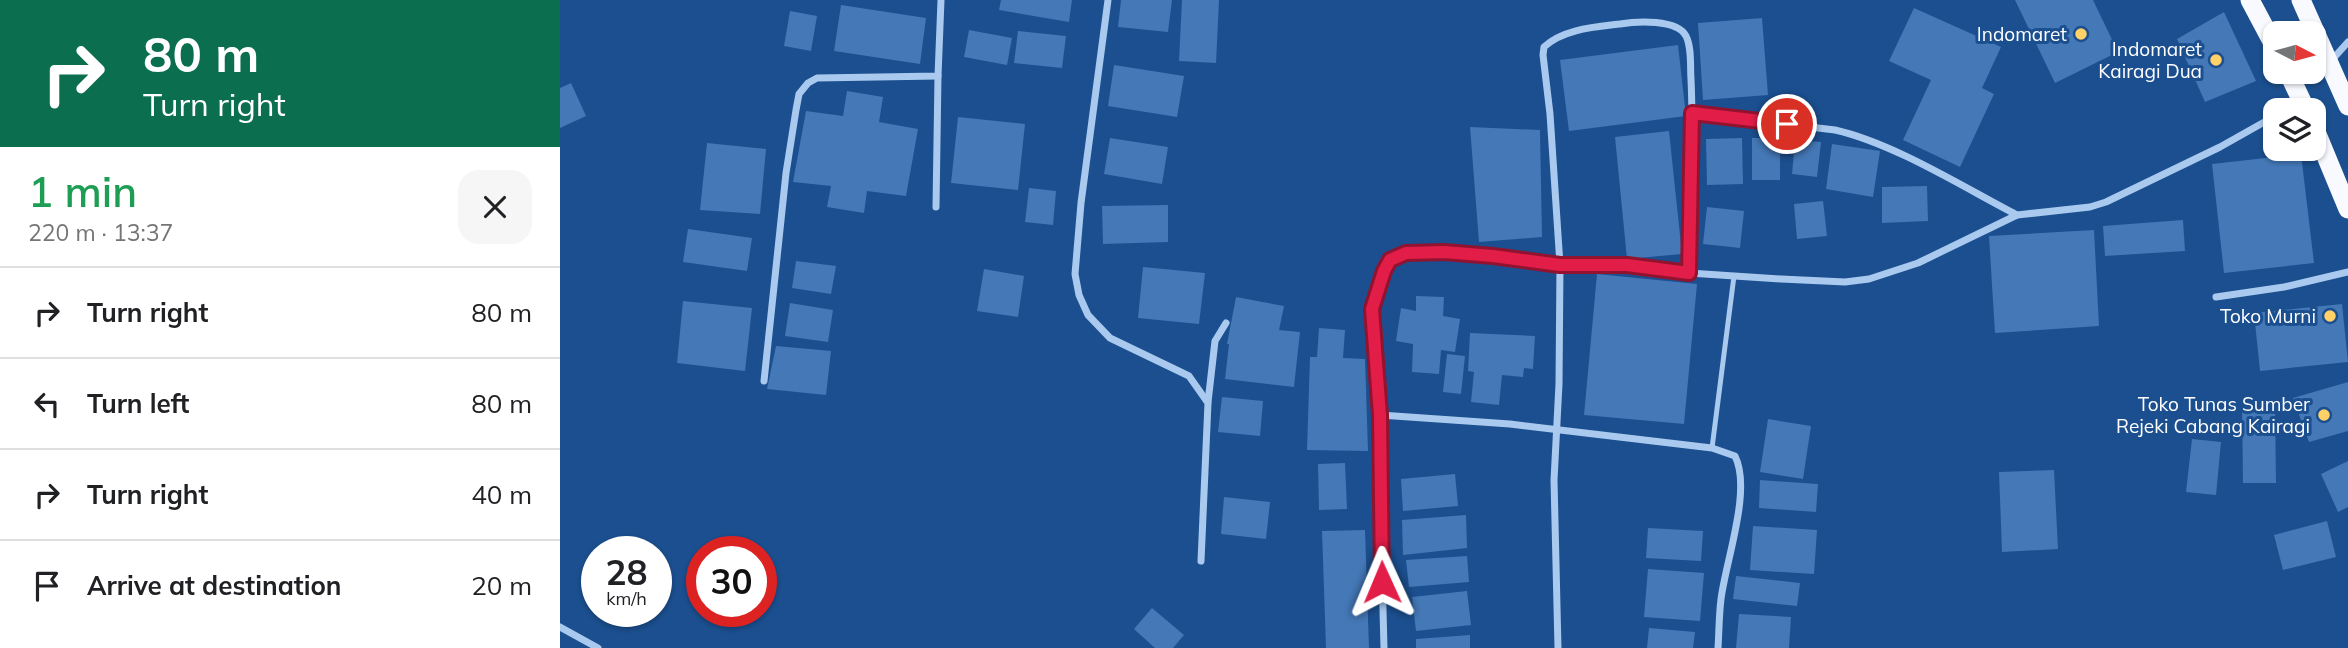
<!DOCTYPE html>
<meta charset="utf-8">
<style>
body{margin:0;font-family:Mulish,sans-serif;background:#f6f6f6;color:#202124;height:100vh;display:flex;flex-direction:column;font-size:26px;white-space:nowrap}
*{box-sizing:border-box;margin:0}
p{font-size:23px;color:#757577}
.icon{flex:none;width:38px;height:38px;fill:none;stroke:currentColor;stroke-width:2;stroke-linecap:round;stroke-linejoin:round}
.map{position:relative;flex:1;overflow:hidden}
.panel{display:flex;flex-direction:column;background:#fff;width:560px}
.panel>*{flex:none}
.hud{background:#0b6e4f;color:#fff;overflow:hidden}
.needle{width:46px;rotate:96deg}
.fabs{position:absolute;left:1703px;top:21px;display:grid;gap:14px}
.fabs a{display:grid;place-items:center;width:63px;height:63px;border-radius:14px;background:#fff;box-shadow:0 2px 5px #0004;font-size:35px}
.speed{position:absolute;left:21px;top:536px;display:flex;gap:14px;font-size:35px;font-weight:700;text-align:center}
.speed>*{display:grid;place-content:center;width:91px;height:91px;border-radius:50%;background:#fff;box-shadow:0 2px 5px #0004;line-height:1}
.speed small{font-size:18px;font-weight:400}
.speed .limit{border:10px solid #d22;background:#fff;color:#111}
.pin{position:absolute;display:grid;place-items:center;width:60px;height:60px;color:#fff;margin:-30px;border:4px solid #fff;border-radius:50%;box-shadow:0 2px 7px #0007}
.me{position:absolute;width:77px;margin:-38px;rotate:359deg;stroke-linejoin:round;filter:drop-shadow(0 0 5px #0008)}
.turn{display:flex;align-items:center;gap:24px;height:147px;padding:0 28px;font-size:32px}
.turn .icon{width:91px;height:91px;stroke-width:2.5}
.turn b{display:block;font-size:49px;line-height:60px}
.round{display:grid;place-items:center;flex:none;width:74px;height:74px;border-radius:21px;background:#f6f6f6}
.head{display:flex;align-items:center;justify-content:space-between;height:119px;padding:0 28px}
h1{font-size:42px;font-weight:600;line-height:52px;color:#1e9e55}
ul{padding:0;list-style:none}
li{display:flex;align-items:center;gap:21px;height:91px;padding:0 28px;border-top:2px solid #e0e0e0}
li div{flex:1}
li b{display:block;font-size:26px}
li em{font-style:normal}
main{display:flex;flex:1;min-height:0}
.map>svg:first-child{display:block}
.building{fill:#4478b7}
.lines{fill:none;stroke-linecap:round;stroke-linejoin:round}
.service{stroke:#a9c9ee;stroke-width:5}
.minor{stroke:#a9c9ee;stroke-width:7}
.trunk{stroke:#f8faff;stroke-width:19}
.route-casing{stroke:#92132f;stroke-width:18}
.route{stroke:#e11d48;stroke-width:12}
.poi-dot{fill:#ffd166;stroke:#1b4f8f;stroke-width:2.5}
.labels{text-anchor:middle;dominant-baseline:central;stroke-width:6;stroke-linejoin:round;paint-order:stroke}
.poi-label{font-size:19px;fill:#fff;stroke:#1b4f8f;text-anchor:end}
</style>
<main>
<section class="panel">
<div class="hud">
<div class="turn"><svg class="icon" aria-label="right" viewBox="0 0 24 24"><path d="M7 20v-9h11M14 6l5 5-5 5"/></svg><div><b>80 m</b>Turn right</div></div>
</div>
<div class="head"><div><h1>1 min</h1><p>220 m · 13:37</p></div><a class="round"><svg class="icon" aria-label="close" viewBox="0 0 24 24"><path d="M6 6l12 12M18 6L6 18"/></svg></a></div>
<ul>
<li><svg class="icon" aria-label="right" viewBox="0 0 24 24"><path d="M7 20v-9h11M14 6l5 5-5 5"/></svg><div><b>Turn right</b></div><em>80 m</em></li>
<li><svg class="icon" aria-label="left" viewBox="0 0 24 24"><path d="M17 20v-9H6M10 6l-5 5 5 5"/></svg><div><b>Turn left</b></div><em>80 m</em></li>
<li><svg class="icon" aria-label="right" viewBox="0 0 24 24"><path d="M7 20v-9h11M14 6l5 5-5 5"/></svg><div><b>Turn right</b></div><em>40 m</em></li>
<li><svg class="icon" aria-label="arrive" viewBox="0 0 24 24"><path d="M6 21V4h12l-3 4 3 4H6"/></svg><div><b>Arrive at destination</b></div><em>20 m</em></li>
</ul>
</section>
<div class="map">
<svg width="1788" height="648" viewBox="0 0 1788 648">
<rect width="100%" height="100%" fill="#1b4f8f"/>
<g class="building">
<path d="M441 0H512L509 22 439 10Z"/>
<path d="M561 0H612L608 32 558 27Z"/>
<path d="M622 0H659L656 63 619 61Z"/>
<path d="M1455 0H1533L1558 52 1495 83Z"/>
<path d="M281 5 366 18 360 64 274 51Z"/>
<path d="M1354 8 1441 47 1422 88 1434 94 1400 167 1343 140 1371 80 1329 61Z"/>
<path d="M230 11 257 16 251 51 224 46Z"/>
<path d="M1664 12 1696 81 1645 102 1617 39Z"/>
<path d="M1202 18 1208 95 1143 100 1138 23Z"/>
<path d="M409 30 452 38 447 65 404 57Z"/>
<path d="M458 31 506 36 502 68 454 63Z"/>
<path d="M1118 45 1126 116 1009 131 1000 60Z"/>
<path d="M554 65 624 76 617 117 548 106Z"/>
<path d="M11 83 26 116 0 128V88Z"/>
<path d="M287 91 323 97 319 122 358 129 346 196 307 191 304 213 267 207 271 186 233 182 246 111 283 116Z"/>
<path d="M398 117 465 124 458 190 391 183Z"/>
<path d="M910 127 980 130 982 237 919 242Z"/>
<path d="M1109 131 1122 254 1067 259 1055 137Z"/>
<path d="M550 138 608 147 602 184 544 174Z"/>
<path d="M1182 138 1183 184 1147 185 1146 139Z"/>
<rect x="1192" y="138" width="28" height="42"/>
<path d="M1235 140 1261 142 1257 177 1232 174Z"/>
<path d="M147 143 206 149 200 214 140 210Z"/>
<path d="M1272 144 1320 151 1313 197 1266 189Z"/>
<path d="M1741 154 1754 263 1664 273 1652 164Z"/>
<path d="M1367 186 1368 221 1322 223V187Z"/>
<path d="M469 188 496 191 493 225 465 222Z"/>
<path d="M1263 201 1267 236 1237 239 1234 204Z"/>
<path d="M608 205V242L543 244 542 206Z"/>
<path d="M1147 207 1184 211 1180 248 1143 244Z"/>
<path d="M1623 220 1625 251 1545 256 1543 226Z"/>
<path d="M128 229 192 238 187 271 123 262Z"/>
<path d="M1534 230 1539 326 1435 333 1429 236Z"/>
<path d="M236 261 276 266 271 294 232 288Z"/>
<path d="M583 267 645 273 639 324 578 318Z"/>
<path d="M424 269 464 276 458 317 417 311Z"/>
<path d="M1037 274 1137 284 1124 424 1024 415Z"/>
<path d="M856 296 884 297 883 316 900 319 895 352 881 350 879 374 852 372 853 344 836 341 841 308 856 311Z"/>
<path d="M676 297 724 306 719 330 740 332 734 387 665 379 669 344H667Z"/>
<path d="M123 301 192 308 185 371 117 363Z"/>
<path d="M230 303 273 310 268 342 225 336Z"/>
<path d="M1782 304 1788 362 1700 371 1694 313Z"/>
<path d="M759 328 785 330 783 358 805 359 808 451 747 450 750 357H757Z"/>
<path d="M910 333 975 336 973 369 964 368 963 377 942 375 939 405 911 402 914 372 908 371Z"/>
<path d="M216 346 271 351 266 395 207 389Z"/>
<path d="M887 354 905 356 901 394 883 392Z"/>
<path d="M1788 382V431L1749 442 1733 398Z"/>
<path d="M662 397 703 401 700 436 658 432Z"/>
<path d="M1715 407 1716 483H1683L1682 408Z"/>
<path d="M1208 419 1251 426 1243 479 1200 472Z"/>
<path d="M1632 439 1661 442 1656 495 1626 492Z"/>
<path d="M1788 461V507L1778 512 1761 474Z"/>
<path d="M785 463 787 509 759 510 758 464Z"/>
<path d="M1494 470 1498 549 1442 552 1439 472Z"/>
<path d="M895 474 898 506 843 511 841 479Z"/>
<path d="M1200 480 1258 484 1256 512 1199 508Z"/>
<path d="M664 497 710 502 706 539 661 534Z"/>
<path d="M906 515 907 548 843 555 842 520Z"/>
<path d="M1767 521 1776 557 1723 570 1714 535Z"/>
<path d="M1193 526 1257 530 1254 574 1190 570Z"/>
<path d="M1088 528 1143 531 1141 561 1086 558Z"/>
<path d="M805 530 809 648H766L762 531Z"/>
<path d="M907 556 909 582 849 587 846 560Z"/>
<path d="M1088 569 1144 573 1140 621 1084 617Z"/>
<path d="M1176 576 1240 583 1237 606 1173 599Z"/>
<path d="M907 591 911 625 856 631 852 597Z"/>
<path d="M592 608 624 635 613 648H595L574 629Z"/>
<path d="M1179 614 1231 617 1229 648H1176Z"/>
<path d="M1089 628 1135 632 1133 648H1087Z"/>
<path d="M910 635V648H856V639Z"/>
</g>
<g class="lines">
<path class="service" d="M1152 448 1174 276"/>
<g class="minor">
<path d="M548 0 521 203 515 274 519 295 528 315 550 338 629 376 648 403 641 561"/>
<path d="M1770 62 1788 42"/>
<path d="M1724 110 1739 102"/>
<path d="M1132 113 1275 130C1333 143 1403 187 1457 215"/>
<path d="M376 207 378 76"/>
<path d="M1129 273C1130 208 1134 143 1131 79 1130 66 1132 48 1126 36 1117 19 1077 21 1060 24 1035 27 1003 29 984 47L983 55 990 114 1000 265H1067L1129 273 1221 279 1285 282 1309 279 1358 263 1457 215 1530 207 1546 202 1660 147 1715 116"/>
<path d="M1656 297 1724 287 1788 272"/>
<path d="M204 381 226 173 236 110 239 94 248 83 257 78 378 76 381 0"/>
<path d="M648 402 655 341 666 323"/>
<path d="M820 415 950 424 1152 448 1175 456C1192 490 1166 560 1161 599 1159 615 1159 632 1158 648"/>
<path d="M0 627 38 648"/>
<path d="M824 648 820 495V415L812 309 824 271 830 260 846 252 905 253 1000 265 999 384 994 480 998 648"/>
</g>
<g class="trunk">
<path d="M1690 0 1715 47"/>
<path d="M1741 0 1788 106"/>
<path d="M1728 72 1746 110"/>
<path d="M1754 127 1788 209"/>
</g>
</g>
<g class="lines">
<g class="route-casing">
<path id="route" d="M822 582 820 415 812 309 824 271 830 260 846 253 884 252 933 256 1000 265H1067L1129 273 1132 113 1227 124"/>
</g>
<use href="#route" class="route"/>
</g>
<g class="poi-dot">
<circle cx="1521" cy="34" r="7"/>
<circle cx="1656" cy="60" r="7"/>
<circle cx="1770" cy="316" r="7"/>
<circle cx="1764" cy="415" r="7"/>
</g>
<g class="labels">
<g class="poi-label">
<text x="1507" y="34">Indomaret</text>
<text x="1642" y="49">Indomaret<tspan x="1642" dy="22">Kairagi Dua</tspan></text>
<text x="1756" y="316">Toko Murni</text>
<text x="1750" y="404">Toko Tunas Sumber<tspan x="1750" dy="22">Rejeki Cabang Kairagi</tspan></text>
</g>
</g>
</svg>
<div class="fabs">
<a><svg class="needle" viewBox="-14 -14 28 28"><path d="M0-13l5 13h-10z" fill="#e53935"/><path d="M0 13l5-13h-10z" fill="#757577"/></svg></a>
<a><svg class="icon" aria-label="layers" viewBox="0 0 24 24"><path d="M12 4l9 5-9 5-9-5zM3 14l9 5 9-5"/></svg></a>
</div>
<div class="speed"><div>28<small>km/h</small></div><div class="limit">30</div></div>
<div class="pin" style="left:1227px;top:124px;background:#d93025"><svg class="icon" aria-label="arrive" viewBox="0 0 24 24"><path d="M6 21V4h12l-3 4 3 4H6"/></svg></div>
<svg class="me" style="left:822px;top:582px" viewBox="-20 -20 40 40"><path d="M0-17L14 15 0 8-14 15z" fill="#e11d48" stroke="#fff" stroke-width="4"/></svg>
</div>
</main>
